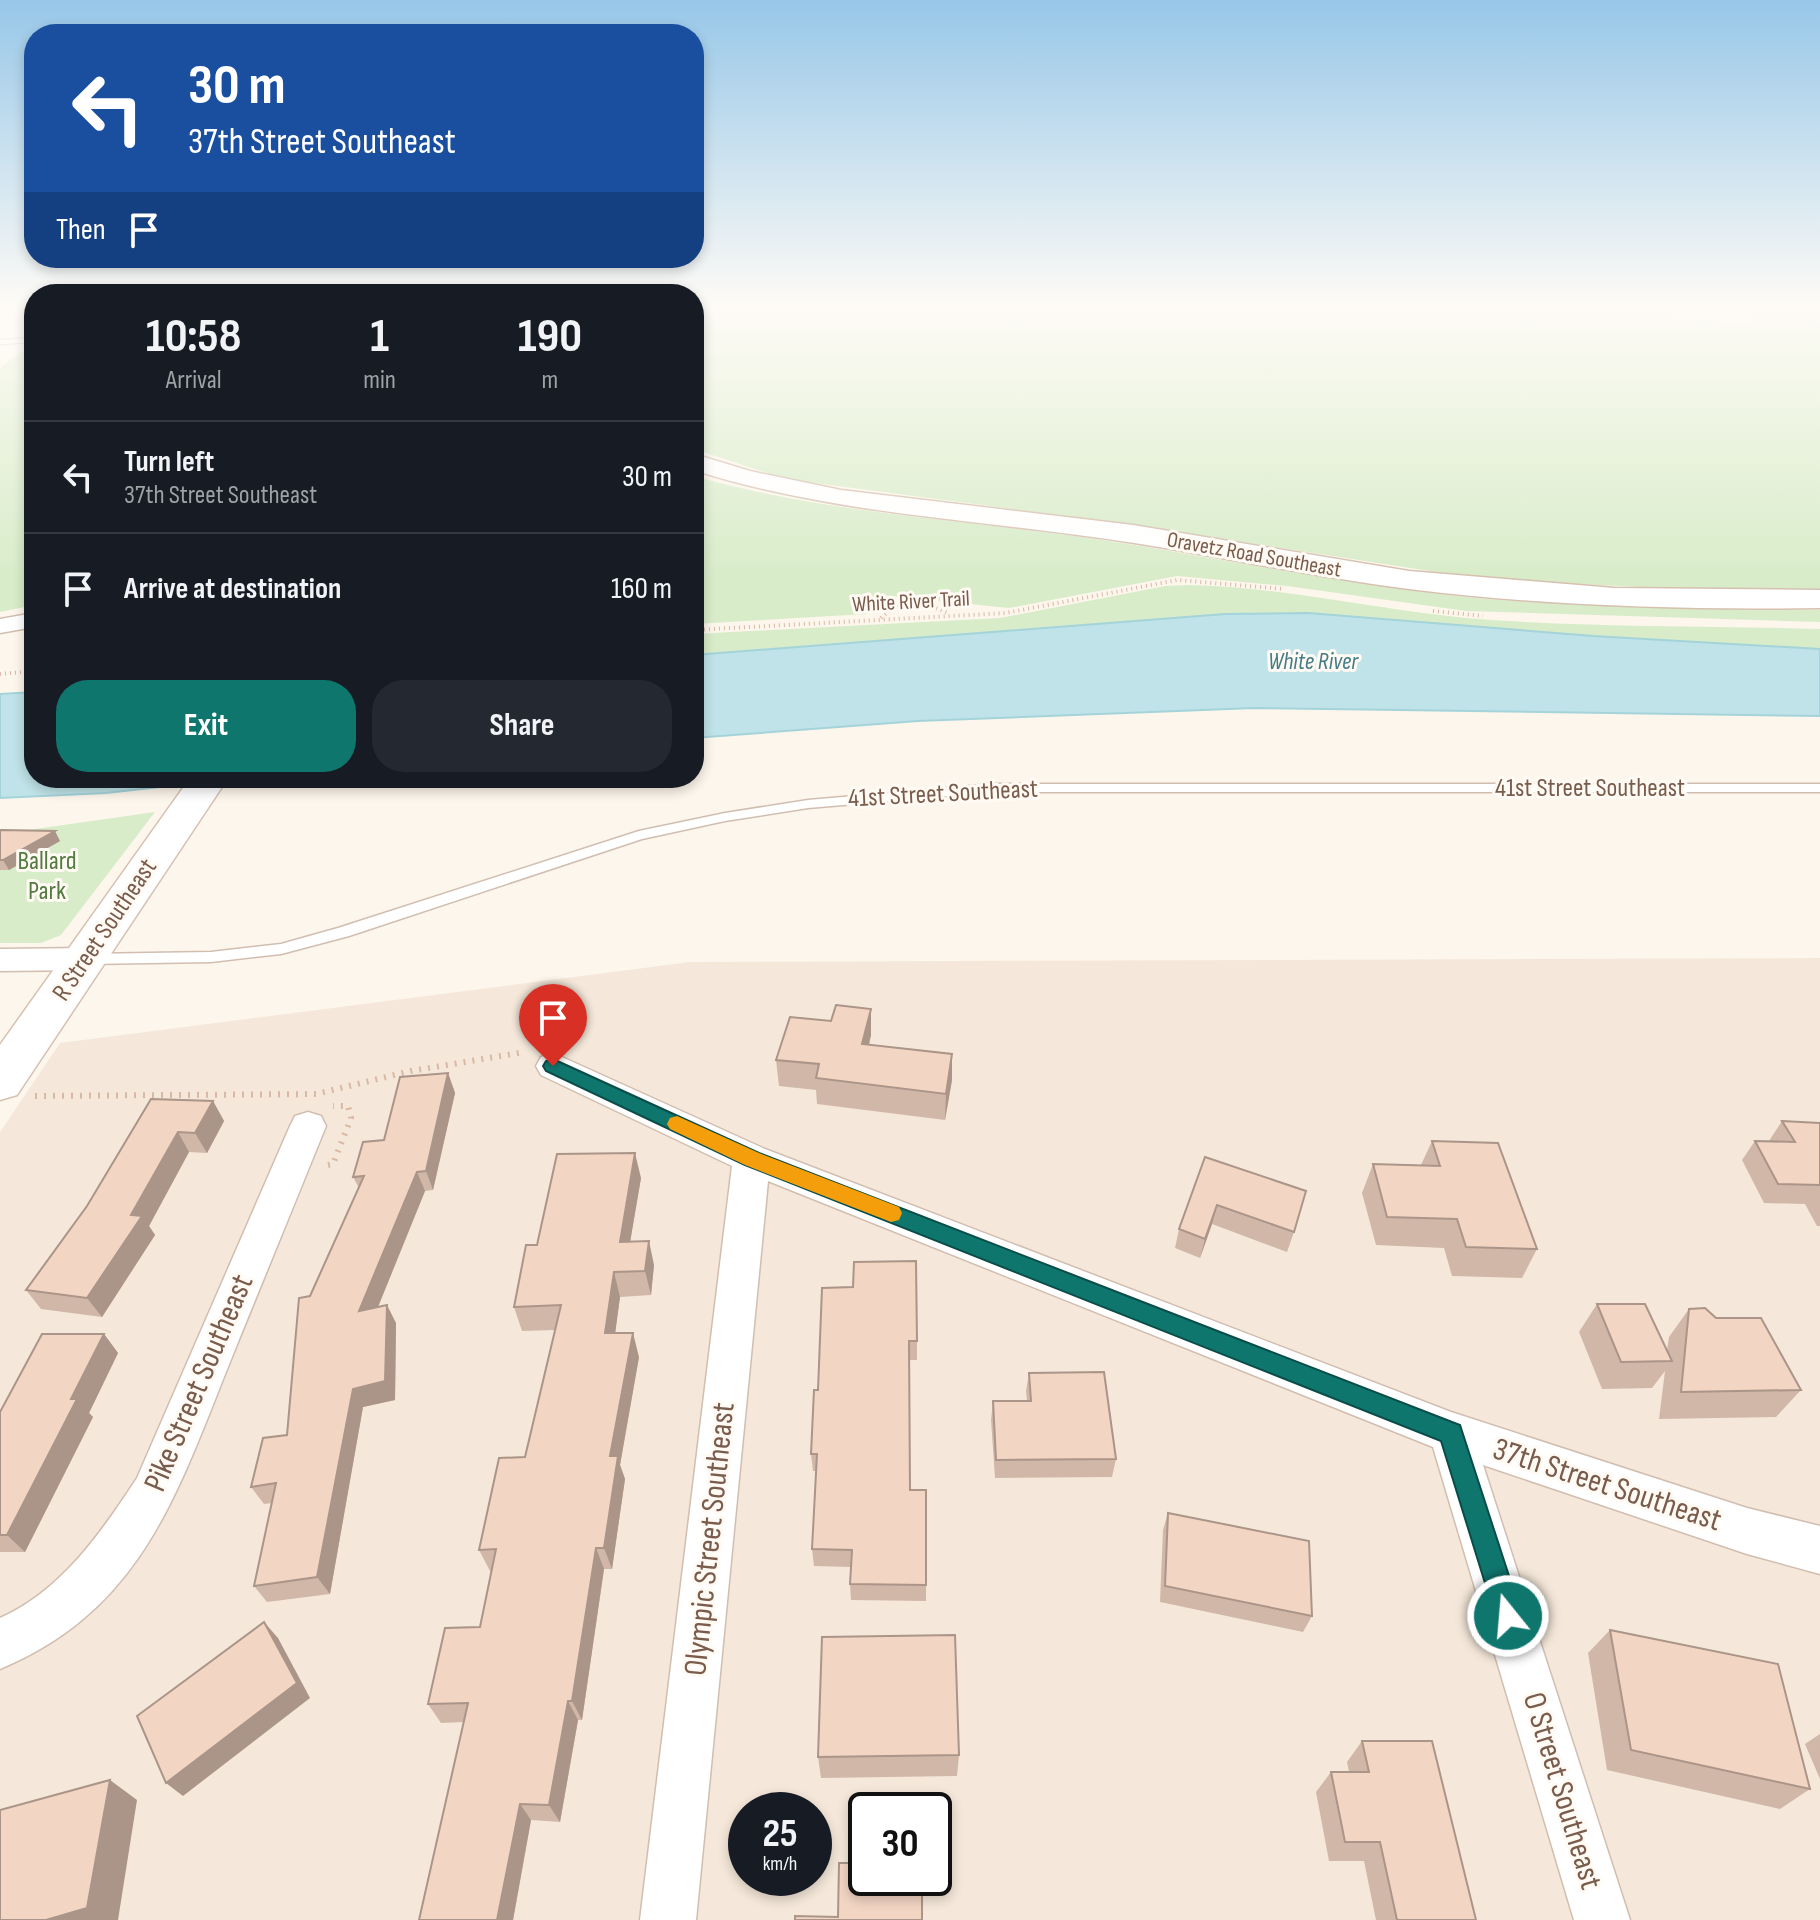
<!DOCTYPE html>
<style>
body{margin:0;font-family:"Sofia Sans Condensed",sans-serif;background:#242831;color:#f1f3f6;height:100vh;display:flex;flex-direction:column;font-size:30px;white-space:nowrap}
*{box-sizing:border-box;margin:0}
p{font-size:26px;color:#9ea1a6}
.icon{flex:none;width:44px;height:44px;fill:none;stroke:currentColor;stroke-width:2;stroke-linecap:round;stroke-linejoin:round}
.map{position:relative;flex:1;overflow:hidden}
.panel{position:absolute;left:24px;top:284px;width:680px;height:504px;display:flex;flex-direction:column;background:#171b24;border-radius:32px;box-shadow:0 4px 12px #0003}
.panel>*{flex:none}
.hud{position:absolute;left:24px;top:24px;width:680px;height:244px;border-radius:32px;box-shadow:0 4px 12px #0003;background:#1a4fa0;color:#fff;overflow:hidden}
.speed{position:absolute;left:728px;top:1792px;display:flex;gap:16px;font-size:40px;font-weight:700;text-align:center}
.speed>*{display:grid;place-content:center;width:104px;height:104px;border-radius:50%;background:#171b24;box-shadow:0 4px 12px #0003;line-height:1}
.speed small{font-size:20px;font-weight:400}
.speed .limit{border:4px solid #111;border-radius:12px;background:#fff;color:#111}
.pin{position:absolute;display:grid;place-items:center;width:68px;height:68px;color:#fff;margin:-82px -34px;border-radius:50% 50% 50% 0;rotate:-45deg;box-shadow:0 0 8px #0007}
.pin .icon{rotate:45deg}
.me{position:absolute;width:88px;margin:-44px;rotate:343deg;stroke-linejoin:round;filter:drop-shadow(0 0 6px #0008)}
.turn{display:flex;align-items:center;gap:28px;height:168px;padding:0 32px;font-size:36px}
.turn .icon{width:104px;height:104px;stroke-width:2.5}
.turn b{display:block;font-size:56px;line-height:68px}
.then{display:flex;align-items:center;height:76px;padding:0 32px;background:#0003;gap:16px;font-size:30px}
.eta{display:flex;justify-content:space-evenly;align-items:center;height:136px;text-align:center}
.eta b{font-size:48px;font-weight:700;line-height:56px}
.button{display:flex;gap:16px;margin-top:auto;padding:16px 32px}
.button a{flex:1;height:92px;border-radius:32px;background:#0f766e;color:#fff;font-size:32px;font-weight:700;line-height:92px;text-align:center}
.button a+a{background:#242831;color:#f1f3f6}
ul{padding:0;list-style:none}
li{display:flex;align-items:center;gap:24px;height:112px;padding:0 32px;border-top:2px solid #363941}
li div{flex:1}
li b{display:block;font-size:30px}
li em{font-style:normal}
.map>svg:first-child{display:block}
.residential{fill:#f5e8da;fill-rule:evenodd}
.green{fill:#d8ecc9}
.water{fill:#bfe3e8;stroke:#a5d3da;stroke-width:2}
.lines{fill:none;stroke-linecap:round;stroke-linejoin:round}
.lane-casing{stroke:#d1beb0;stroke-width:3}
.street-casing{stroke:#d1beb0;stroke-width:3}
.secondary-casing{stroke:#d6c0b0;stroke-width:3}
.path-far1{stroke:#d9b8a5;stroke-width:4;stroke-dasharray:1 4;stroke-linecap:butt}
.path{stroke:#d9b8a5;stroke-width:6;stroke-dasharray:2 7;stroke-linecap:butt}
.lane{fill:#fff;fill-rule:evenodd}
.street{fill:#fff;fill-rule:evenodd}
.secondary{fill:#fff;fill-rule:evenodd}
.wall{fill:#d1b7a8}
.shaded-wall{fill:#aa9588}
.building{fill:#f3d5c3;stroke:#aa9588;stroke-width:2}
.route{fill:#0f766e;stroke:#0a4d48;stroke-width:2}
.slow{fill:#f59e0b}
.labels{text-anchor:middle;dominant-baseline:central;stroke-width:6;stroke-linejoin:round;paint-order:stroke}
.far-street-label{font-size:22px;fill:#7a5c4d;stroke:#fffaf3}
.far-water-label{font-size:24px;font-style:italic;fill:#437c86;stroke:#fffaf3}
.street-label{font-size:26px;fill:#7a5c4d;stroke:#fffaf3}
.park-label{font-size:26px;fill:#537a41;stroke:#fffaf3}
.near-street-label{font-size:32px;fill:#7a5c4d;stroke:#fffaf3}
</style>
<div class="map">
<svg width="1820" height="1920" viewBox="0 0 1820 1920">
<rect width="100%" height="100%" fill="#fdf6ec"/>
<path class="residential" d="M1820 958V1920H0V1132L60 1043 690 962ZM746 1810H814V1878H746ZM866 1810H934V1878H866Z"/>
<g class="green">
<path d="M694 309H1666L1673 317 1740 323 1749 322 1752 309H1820V591H1717L1481 579 1119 523 785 479 694 449Z"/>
<path d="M34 351V605L0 612V368L21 352Z"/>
<path d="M694 476C820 512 952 519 1082 537 1213 556 1343 585 1476 598 1590 608 1705 608 1820 610V622L1466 611 1287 586 1177 576 1009 608 882 595 873 611 866 614 694 624Z"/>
<path d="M1189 585C1291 587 1390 613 1491 620 1600 627 1711 626 1820 629V649L1593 636 1308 613 1225 614 694 655V634L1000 618 1165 586Z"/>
<path d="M155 812 61 935 41 943H0V834Z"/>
</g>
<g class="water">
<path d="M1308 613 1593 636 1820 649V716L1255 708 918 721 694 738V655L1225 614Z"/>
<path d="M34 692V778H241L106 793 0 798V694Z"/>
</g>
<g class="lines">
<g class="lane-casing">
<g id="lane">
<path d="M34 338V342L0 344V340Z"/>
<path d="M994 784H1820V792H994L808 808 725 821 642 839 349 936 281 954 211 962 88 964 80 959 88 954 211 952 281 944 338 928 639 831 725 813 808 800Z"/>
</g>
</g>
<g class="street-casing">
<g id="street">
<path d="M34 613V627L0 633V619Z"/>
<path d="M87 948 98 951 103 959 98 967 87 970 0 971V949Z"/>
<path d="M553 1053 765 1149 1451 1412 1747 1508 1820 1526V1574L1747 1554 1483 1465 1630 1920H1574L1433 1447 768 1181 696 1920H640L732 1166 541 1075 536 1066 541 1057Z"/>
<path d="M308 1112 321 1116 326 1126C295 1203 263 1280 232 1357 178 1490 144 1609 0 1669V1618C61 1591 101 1533 137 1478L290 1126 295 1116Z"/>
</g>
</g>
<g class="secondary-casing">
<g id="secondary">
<path d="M694 454 750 471 841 490 1133 525 1409 571 1614 588 1820 590V608C1683 610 1546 606 1409 589 1303 576 1199 551 1093 537 959 518 824 512 694 470Z"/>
<path d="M190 778H228L17 1095 0 1100V1045Z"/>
</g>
</g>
<g class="path-far1">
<path d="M1433 611 1483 616"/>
<path d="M881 618C904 596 923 602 950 614"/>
<path d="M694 630 1006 613 1177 580 1285 589"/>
<path d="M0 674 34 671"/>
</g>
<g class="path">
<path d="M35 1096 316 1094 411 1071 525 1052"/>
<path d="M328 1165 333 1164 351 1118 348 1106H333"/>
</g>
<use href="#lane" class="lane"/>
<use href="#street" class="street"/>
<use href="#secondary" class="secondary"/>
</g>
<g class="wall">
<path d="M0 831 60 841 9 870H0Z"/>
<path d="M871 1009V1035L869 1045 952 1054V1080L945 1120 817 1104 816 1090 779 1086 776 1060 831 1021Z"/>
<path d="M448 1073 455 1093 433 1190 425 1191 378 1307 396 1323 395 1400 363 1407 330 1594 267 1602 254 1586 272 1503 264 1504 251 1487 287 1435 310 1296 359 1188 353 1177 384 1140Z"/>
<path d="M213 1101 224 1121 207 1153 189 1152 149 1226 155 1235 102 1317 41 1309 26 1290 87 1206Z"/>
<path d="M1782 1121 1820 1123V1226H1817L1805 1204 1764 1203 1742 1160 1755 1141H1769Z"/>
<path d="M1432 1141 1537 1249 1522 1278 1452 1276 1444 1248 1376 1245 1362 1193 1373 1164 1421 1165Z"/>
<path d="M1205 1157 1294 1232 1287 1252 1212 1224 1200 1258 1175 1248 1179 1229Z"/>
<path d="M641 1178 630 1242 654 1265 651 1295 620 1297 615 1333 639 1357 620 1465 625 1479 612 1569H604L582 1720H578L560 1822 531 1820 513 1920H419L464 1722 441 1723 428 1704 480 1627 492 1571H490L479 1550 525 1457 555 1330 522 1331 514 1307 537 1245Z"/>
<path d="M853 1287 917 1341V1360H909L910 1490H926V1601L851 1600 850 1584 851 1567 814 1566 812 1549 816 1471H813L811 1454 818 1390Z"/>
<path d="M1597 1304 1667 1350 1669 1337 1689 1309 1801 1390 1776 1417 1659 1419 1665 1371 1652 1388 1602 1389 1579 1332Z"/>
<path d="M104 1334 118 1353 89 1413 93 1417 25 1552H0V1412Z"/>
<path d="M1029 1373 1116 1459 1112 1477 995 1478 991 1420 993 1401H1027L1026 1391Z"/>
<path d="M1168 1513 1312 1616 1303 1632 1160 1602 1163 1530Z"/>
<path d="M1610 1630 1810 1789 1780 1809 1607 1770 1588 1653Z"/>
<path d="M1820 1734V1779L1805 1744Z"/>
<path d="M1362 1741 1476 1920H1376L1364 1861H1329L1316 1792 1331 1772H1349L1347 1762Z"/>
<path d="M959 1755 957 1776 821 1778 818 1757Z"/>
</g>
<g class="shaded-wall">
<path d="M55 831 60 841 9 870 3 860Z"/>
<path d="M871 1009V1035L863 1070 862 1044Z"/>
<path d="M952 1054V1080L945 1120 946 1094Z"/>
<path d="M448 1073 455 1093 433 1190 426 1171Z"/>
<path d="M213 1101 224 1121 207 1153 195 1133Z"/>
<path d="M178 1132 189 1152 149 1226 155 1235 102 1317 87 1298 131 1215Z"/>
<path d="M635 1153 641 1178 626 1266 620 1242Z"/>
<path d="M417 1172 425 1191 369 1329 359 1311Z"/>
<path d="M1217 1205 1212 1224 1200 1258 1205 1239Z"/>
<path d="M649 1241 654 1265 651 1295 645 1271Z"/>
<path d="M614 1272 620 1297 612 1357 605 1333Z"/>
<path d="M387 1305 396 1323 395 1400 363 1407 330 1594 317 1577 353 1389Z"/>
<path d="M633 1333 639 1357 620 1465 625 1479 612 1569 604 1548 610 1456Z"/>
<path d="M104 1334 118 1353 89 1413 93 1417 25 1552 7 1535 71 1399Z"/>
<path d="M596 1548 604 1569 582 1720 572 1701Z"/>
<path d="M264 1622 278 1638 310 1698 183 1796 166 1783Z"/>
<path d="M568 1701 578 1720 560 1822 549 1805Z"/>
<path d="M110 1780 137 1800 118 1920H46Z"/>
<path d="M520 1804 531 1820 513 1920H497Z"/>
</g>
<g class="building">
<path d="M1 830 55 831 3 860H0V831Z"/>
<path d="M836 1005 871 1009 862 1044 952 1054 946 1094 816 1078 819 1064 776 1060 790 1017 831 1021Z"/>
<path d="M448 1073 426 1171 417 1172 359 1311 387 1305 385 1381 353 1389 317 1577 254 1586 276 1483 251 1487 263 1438 287 1435 299 1298 310 1296 364 1176 353 1177 363 1142 384 1140 400 1077Z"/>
<path d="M151 1099 213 1101 195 1133 178 1132 131 1215 142 1216 87 1298 26 1290 87 1206Z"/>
<path d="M1782 1121 1820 1123V1185L1778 1184 1755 1141 1795 1142Z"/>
<path d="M1432 1141 1498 1143 1537 1249 1466 1247 1457 1219 1387 1217 1373 1164 1440 1166Z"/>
<path d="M635 1153 620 1242 649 1241 645 1271 614 1272 605 1333H633L610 1456H618L604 1548H596L572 1701H568L549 1805 520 1804 497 1920H419L468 1703 428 1704 445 1628 480 1627 496 1549 479 1550 499 1458 525 1457 561 1305 514 1307 526 1245H537L557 1154Z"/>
<path d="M1205 1157 1306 1191 1294 1232 1217 1205 1205 1239 1179 1229Z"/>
<path d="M916 1261 917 1341H909L910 1490H926V1585L850 1584 852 1550 812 1549 817 1454H811L814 1390H818L822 1288 853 1287 854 1262Z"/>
<path d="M1597 1304H1645L1672 1361 1621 1362Z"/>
<path d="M1705 1308 1716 1318H1761L1801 1390 1681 1392 1689 1309Z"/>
<path d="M42 1334H104L71 1399H77L7 1535H0V1412Z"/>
<path d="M1104 1372 1116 1459 996 1460 993 1401H1031L1029 1373Z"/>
<path d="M1168 1513 1309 1541 1312 1616 1165 1586Z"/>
<path d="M264 1622 297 1683 166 1783 137 1716Z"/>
<path d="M1610 1630 1778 1664 1810 1789 1631 1750Z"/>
<path d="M955 1635 959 1755 818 1757 822 1637Z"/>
<path d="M1362 1741H1432L1476 1920H1397L1380 1842H1345L1331 1772H1369Z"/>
<path d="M110 1780 87 1908 46 1920H0V1810Z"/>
<path d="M839 1863H866V1878H922V1920H795V1916L838 1917Z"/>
</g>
<linearGradient id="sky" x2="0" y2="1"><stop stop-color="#97c7e8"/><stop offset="0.53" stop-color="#fefbf6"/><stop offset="1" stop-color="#fefbf6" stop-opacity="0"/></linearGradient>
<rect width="1820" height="578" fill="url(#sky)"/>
<path class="route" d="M553 1059 759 1153 1460 1425 1522 1616 1518 1625 1508 1630 1498 1625 1441 1441 745 1165 546 1071 543 1066 546 1061Z"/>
<path class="slow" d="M677 1116 759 1153 899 1207 902 1213 899 1220 891 1222 745 1165 670 1129 667 1124 670 1118Z"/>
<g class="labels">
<g class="far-street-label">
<text transform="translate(1254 555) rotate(10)">Oravetz Road Southeast</text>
<text transform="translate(911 602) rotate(-3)">White River Trail</text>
</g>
<g class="far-water-label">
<text x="1313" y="661">White River</text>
</g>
<g class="street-label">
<text x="1590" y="788">41st Street Southeast</text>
<text transform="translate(943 794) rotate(-3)">41st Street Southeast</text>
<text transform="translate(105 930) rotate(-56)">R Street Southeast</text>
</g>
<g class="park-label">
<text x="47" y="861">Ballard<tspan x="47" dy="30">Park</tspan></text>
</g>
<g class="near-street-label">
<text transform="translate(199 1383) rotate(-67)">Pike Street Southeast</text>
<text transform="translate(1607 1485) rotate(18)">37th Street Southeast</text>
<text transform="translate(710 1539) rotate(-84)">Olympic Street Southeast</text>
<text transform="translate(1562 1791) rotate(73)">O Street Southeast</text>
</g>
</g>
</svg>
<div class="speed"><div>25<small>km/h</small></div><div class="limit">30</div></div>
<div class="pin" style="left:553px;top:1066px;background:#d93025"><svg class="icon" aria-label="arrive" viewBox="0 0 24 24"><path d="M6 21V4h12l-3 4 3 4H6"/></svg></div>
<svg class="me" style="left:1508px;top:1616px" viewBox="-20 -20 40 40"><circle r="17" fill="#0f766e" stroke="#fff" stroke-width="3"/><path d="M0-11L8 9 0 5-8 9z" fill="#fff"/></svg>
<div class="hud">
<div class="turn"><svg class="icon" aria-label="left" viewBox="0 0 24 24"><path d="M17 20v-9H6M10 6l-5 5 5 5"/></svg><div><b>30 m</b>37th Street Southeast</div></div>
<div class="then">Then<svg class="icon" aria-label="arrive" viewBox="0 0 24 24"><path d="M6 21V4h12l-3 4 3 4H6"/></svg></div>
</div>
<section class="panel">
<div class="eta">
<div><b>10:58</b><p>Arrival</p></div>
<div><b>1</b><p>min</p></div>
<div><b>190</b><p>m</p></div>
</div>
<ul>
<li><svg class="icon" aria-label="left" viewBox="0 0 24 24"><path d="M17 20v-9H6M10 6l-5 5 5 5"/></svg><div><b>Turn left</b><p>37th Street Southeast</p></div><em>30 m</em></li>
<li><svg class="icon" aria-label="arrive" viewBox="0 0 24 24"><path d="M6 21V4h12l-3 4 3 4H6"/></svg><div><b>Arrive at destination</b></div><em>160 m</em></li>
</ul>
<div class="button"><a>Exit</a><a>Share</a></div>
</section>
</div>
